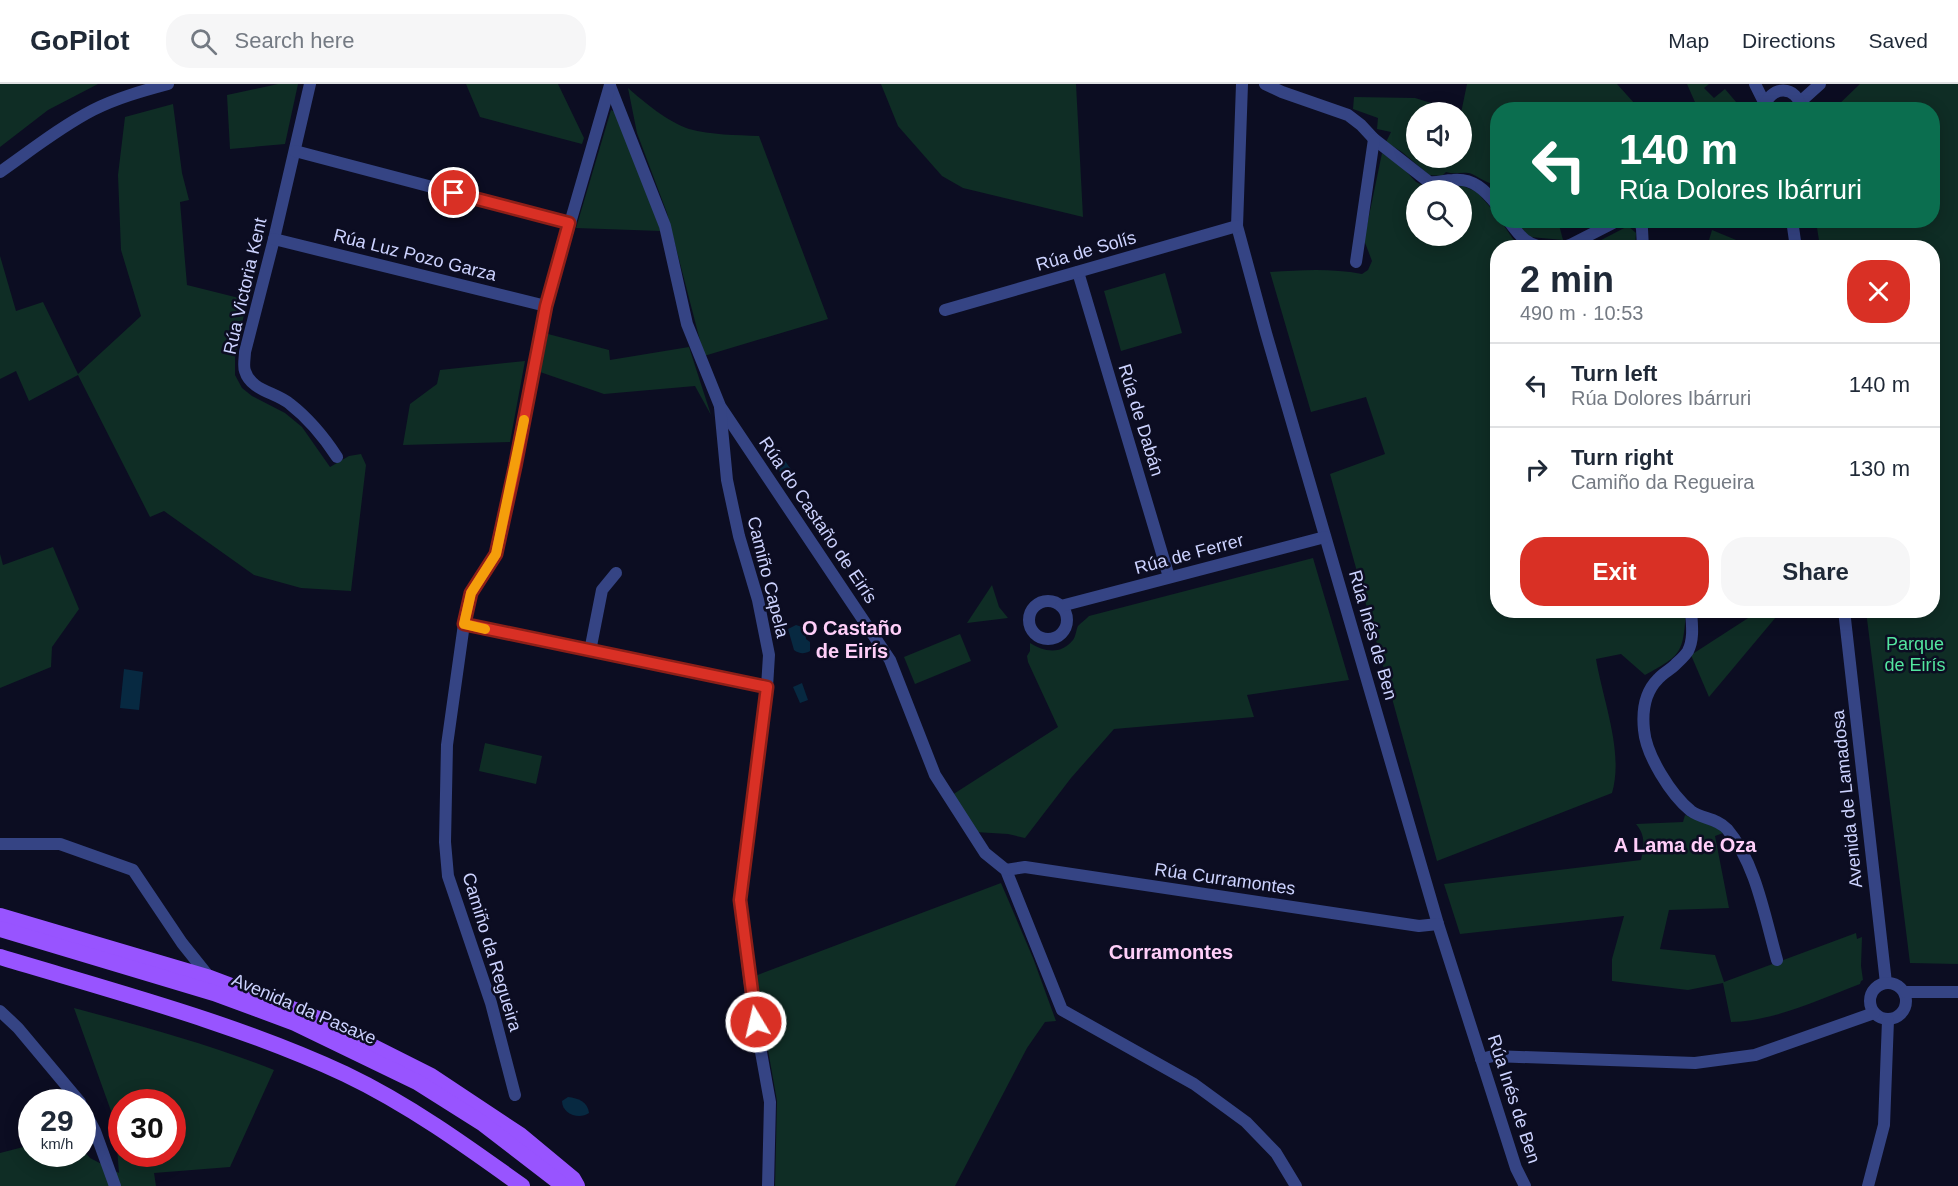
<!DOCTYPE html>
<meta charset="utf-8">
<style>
body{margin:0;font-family:Arial,sans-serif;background:#f6f6f7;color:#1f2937;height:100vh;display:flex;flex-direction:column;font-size:22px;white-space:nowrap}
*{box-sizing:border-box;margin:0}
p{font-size:20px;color:#747a83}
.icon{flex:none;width:33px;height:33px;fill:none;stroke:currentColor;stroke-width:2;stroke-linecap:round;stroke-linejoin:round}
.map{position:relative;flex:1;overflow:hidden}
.details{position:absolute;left:1490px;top:156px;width:450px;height:378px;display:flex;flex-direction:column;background:#fff;border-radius:24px;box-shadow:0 3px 15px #0003}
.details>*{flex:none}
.guide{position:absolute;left:1490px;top:18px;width:450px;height:126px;border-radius:24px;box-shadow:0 3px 15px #0003;background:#0b6e4f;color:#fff;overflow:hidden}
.buttons{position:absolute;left:1406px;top:18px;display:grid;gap:12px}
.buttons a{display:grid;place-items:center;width:66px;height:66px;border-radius:50%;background:#fff;box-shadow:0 3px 15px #0003;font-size:30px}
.speed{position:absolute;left:18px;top:1005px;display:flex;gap:12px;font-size:30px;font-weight:700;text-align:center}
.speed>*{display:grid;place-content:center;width:78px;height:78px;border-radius:50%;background:#fff;box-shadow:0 3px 15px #0003;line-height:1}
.speed small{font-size:15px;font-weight:400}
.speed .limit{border:9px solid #d22;background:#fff;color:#111}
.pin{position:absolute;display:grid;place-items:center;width:51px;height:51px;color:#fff;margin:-26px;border:3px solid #fff;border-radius:50%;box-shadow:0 2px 6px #0007}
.me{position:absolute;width:66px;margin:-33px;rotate:351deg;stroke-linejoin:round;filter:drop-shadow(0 0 4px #0008)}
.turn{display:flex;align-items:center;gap:21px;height:126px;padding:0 30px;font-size:27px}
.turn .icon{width:78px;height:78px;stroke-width:2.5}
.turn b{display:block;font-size:42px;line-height:51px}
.round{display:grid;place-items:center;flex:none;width:63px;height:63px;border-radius:24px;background:#f6f6f7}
.headline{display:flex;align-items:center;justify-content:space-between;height:102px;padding:0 30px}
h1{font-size:36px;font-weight:700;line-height:45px}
.button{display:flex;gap:12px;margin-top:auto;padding:12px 30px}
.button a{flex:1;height:69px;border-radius:24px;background:#d93025;color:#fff;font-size:24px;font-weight:700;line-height:69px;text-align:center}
.button a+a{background:#f6f6f7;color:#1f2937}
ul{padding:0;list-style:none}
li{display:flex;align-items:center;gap:18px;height:84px;padding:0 30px;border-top:2px solid #e0e1e3}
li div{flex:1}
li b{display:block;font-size:22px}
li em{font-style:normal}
header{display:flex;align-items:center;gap:36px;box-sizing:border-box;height:84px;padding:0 30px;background:#fff;border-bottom:2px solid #e0e1e3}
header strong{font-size:28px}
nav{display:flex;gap:33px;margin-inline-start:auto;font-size:21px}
.search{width:420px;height:54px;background:#f6f6f7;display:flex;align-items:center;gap:15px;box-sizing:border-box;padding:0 21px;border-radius:24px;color:#747a83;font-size:22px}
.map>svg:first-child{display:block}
.green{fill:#0f2d25;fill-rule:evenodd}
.water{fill:#072941}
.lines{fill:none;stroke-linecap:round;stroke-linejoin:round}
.minor{stroke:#354484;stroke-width:12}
.tertiary{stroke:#354484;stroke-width:12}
.primary{stroke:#9854ff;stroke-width:16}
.route-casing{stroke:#8d1f18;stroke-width:15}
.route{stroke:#d93025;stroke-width:10}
.slow{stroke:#f59e0b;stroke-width:10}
.labels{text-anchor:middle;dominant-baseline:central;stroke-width:5;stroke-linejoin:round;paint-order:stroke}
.street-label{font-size:18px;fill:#cdd3ff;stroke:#0c0d22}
.park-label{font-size:18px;fill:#53e59f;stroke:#0c0d22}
.neighbourhood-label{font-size:20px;font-weight:bold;fill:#ffcff9;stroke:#0c0d22}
</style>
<header>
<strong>GoPilot</strong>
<div class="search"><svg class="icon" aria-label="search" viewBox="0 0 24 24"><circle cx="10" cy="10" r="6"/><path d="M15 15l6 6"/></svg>Search here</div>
<nav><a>Map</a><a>Directions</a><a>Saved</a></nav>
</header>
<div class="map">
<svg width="1958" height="1102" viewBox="0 0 1958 1102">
<rect width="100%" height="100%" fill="#0c0d22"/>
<g class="green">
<path d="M0 0H98L48 26 0 63Z"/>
<path d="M278 0H298L285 60 230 65 227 11Z"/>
<path d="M466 0H558L584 54 582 60 480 33Z"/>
<path d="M881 0H1076L1083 133 963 104 942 92 898 42Z"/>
<path d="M1467 0H1617L1635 20 1644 25 1497 26V108L1496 101C1487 99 1480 94 1472 90 1464 87 1455 91 1446 88L1442 92 1429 91 1402 68 1386 58 1391 48 1377 45 1378 34 1353 25 1354 13 1415 14 1460 28H1416V74H1461V29Z"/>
<path d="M1687 0H1709L1704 4 1714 14 1725 5 1742 25H1698Z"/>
<path d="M1860 0H1958V880L1910 879 1866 527 1932 526V164L1820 163 1816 137 1932 136V26L1834 25Z"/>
<path d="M628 4C644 18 668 38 689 45 711 51 736 51 759 52L828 235 704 272 667 129 637 49Z"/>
<path d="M173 20 182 89 189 116 180 118 187 201 247 216 235 274V291L242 304 252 312 285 329 302 343 330 383 349 372 361 370 366 381 351 507 301 504 254 491 164 427 150 433 78 291 29 317 16 287 0 295V172L16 227 43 218 78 290 141 232 121 166 118 91 125 33Z"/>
<path d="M611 26 615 28 661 147 576 144Z"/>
<path d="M1382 69 1402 83 1416 98 1430 105 1463 102 1477 108 1497 131V136L1501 137 1513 155 1524 163 1497 164V526L1686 527C1683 569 1682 571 1645 591L1621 570 1596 575C1603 617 1624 668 1612 709L1437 777 1330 390 1385 370 1366 313 1311 328 1270 188C1301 186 1331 184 1362 190L1368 186 1372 177 1364 156ZM1416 106H1461V152H1416Z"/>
<path d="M1514 137H1558L1563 156 1530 153Z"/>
<path d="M1628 142 1636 149 1635 163 1586 164Z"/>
<path d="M1712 146 1753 163H1707Z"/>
<path d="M1165 189 1182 249 1121 267 1104 207Z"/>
<path d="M548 250 609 266 610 276 689 263 711 331 695 302 604 310 540 288Z"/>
<path d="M525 277 510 358 403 361 410 320 437 300 440 286Z"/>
<path d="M53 463 79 525 52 563 51 583 0 604V470L3 481Z"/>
<path d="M1313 474 1349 596 1247 611 1254 633 1114 645 1071 694 1025 754 1008 750 975 748 952 711 1058 643 1028 578 1027 572 1030 567V559C1044 568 1061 571 1073 556 1076 552 1076 546 1078 542 1081 539 1086 535 1089 532Z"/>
<path d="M992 501 999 523 1008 534 967 539Z"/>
<path d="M1759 527H1781L1709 613 1691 571Z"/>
<path d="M960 550 971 577 915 600 904 573Z"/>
<path d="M485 659 542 672 536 700 479 687Z"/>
<path d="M1685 731 1726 748 1715 752 1729 824 1669 826 1660 865 1715 871 1724 898 1856 849 1857 855 1862 853 1861 882 1863 896 1861 897 1860 900C1820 915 1775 937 1731 938L1723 899 1688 906 1612 897V875L1624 832 1460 850 1444 800 1641 776C1644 762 1646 752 1636 740L1683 738Z"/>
<path d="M1001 799 1033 874 1056 937 1045 938 1027 964 955 1102H775L777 1017 755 892Z"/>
<path d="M74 924C141 942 209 960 274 986L230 1083 154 1089 156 1102H0V1069L31 1061 32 1070H82L83 1066 90 1074 119 1089 115 1038ZM122 1018H172V1070H122Z"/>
</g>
<g class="water">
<path d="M785 377 795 391 786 397 776 382Z"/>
<path d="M796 541 805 544 806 555 810 558V567C805 570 799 570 794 566L788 545Z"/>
<path d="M124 585 143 588 139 626 120 624Z"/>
<path d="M802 599 808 616 800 619 793 603Z"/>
<path d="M568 1013C578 1014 588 1018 589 1029 579 1036 562 1030 562 1017Z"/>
</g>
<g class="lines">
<g class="minor">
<path d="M310 0 274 155 245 268C245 273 243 282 245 287 251 307 276 308 290 320 308 334 324 353 337 373"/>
<path d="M1242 0 1237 142 1266 249 1438 840 1516 1084 1525 1102"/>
<path d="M1265 0 1282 8 1348 31 1361 41 1374 55 1429 98C1438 99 1444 96 1453 96 1473 94 1485 106 1497 121"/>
<path d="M1755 0 1765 20"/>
<path d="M610 2 665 142 687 240 720 322 890 576 935 691 985 769 1006 786 1062 926 1194 1000 1246 1038 1276 1069 1296 1102"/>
<path d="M1800 18 1820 0"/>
<path d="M1764 26C1768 0 1799 0 1801 26"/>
<path d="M295 67 569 139"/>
<path d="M1508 136C1521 154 1527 162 1550 164"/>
<path d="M1640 136 1642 145 1643 164"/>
<path d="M1792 136 1796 164"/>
<path d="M274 155 546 222"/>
<path d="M1561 164 1570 161 1619 136"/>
<path d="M1356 178 1374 55"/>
<path d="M1078 188 1169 493"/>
<path d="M945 226 1237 142"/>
<path d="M720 323 727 396 739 452 758 516 769 571 767 603 740 816 752 918 770 1018 768 1102"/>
<circle cx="1048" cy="536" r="19"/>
<path d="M1061 522 1325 453"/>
<path d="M1686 526H1706"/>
<path d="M1844 526 1886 899"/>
<path d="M1691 527C1692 541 1694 555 1688 567 1685 572 1679 577 1675 581 1670 586 1663 589 1658 595 1644 609 1642 627 1644 646 1646 671 1671 711 1691 727 1702 735 1717 734 1727 745 1756 779 1765 834 1777 876"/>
<path d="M464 540 767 603"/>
<path d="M590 567 602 506 616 489"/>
<path d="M0 760H60L133 786 182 859 210 894"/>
<path d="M1006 786 1025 783 1419 842 1438 840"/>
<circle cx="1888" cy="917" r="18"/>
<path d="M1905 908H1958"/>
<path d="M0 927 18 944 80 1018"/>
<path d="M1481 975 1493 972 1695 979 1755 971 1874 929"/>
<path d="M515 1011 491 919 448 792 445 758 447 661 464 540 471 509 496 470 515 383 546 222 610 1"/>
<path d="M82 1022 95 1047 115 1102"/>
<path d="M1868 1102 1884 1041 1888 936"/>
</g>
<path class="tertiary" d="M0 88C30 67 60 43 93 26 117 14 142 7 168 0"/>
<g class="primary">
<path d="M0 832 210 894 316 934 431 992 520 1051 573 1095 577 1102"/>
<path d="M0 845 214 909 295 939 417 998 482 1039 564 1102"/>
<path d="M0 873C116 908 235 939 345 990 408 1020 465 1061 522 1102"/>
</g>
</g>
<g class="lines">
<g class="route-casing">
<path id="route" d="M454 109 569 139 546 222 515 383 496 470 471 509 464 540 767 603 740 816 756 938"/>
</g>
<use href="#route" class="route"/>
<path class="slow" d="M485 545 464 540 471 509 496 470 524 336"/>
</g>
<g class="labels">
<g class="street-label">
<text transform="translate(1086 167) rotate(-16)">Rúa de Solís</text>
<text transform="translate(415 171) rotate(14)">Rúa Luz Pozo Garza</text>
<text transform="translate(245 202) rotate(-77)">Rúa Victoria Kent</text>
<text transform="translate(1141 336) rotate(73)">Rúa de Dabán</text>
<text transform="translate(818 436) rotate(56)">Rúa do Castaño de Eirís</text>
<text transform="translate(1189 470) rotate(-15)">Rúa de Ferrer</text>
<text transform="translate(768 493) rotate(76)">Camiño Capela</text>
<text transform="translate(1373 551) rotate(74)">Rúa Inés de Ben</text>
<text transform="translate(1847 715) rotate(-96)">Avenida de Lamadosa</text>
<text transform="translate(1225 795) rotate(8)">Rúa Curramontes</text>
<text transform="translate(492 868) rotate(73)">Camiño da Regueira</text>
<text transform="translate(304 925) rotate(23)">Avenida da Pasaxe</text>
<text transform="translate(1514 1015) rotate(72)">Rúa Inés de Ben</text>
</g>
<g class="park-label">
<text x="1915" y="560">Parque<tspan x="1915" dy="21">de Eirís</tspan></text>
</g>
<g class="neighbourhood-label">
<text x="852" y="544">O Castaño<tspan x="852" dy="23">de Eirís</tspan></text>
<text x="1685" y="761">A Lama de Oza</text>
<text x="1171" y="868">Curramontes</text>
</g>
</g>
</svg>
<div class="buttons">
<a><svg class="icon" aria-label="sound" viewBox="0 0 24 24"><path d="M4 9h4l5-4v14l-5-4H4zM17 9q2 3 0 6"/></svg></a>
<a><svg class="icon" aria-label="search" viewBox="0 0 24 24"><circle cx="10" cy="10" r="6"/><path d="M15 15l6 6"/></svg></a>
</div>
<div class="speed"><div>29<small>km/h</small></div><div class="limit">30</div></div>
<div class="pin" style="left:454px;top:109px;background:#d93025"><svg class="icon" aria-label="arrive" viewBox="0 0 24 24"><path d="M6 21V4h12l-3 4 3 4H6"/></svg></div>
<svg class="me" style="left:756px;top:938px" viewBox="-20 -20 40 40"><circle r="17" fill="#d93025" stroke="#fff" stroke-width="3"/><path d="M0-11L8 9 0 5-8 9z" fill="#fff"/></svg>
<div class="guide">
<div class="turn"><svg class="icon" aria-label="left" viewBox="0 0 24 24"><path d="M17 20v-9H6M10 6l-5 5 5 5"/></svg><div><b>140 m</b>Rúa Dolores Ibárruri</div></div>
</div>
<section class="details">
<div class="headline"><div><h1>2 min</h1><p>490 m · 10:53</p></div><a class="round" style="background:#d93025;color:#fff"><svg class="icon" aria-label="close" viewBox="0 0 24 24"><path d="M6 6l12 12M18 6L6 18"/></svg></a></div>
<ul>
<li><svg class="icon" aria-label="left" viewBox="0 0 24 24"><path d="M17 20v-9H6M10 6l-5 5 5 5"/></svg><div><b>Turn left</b><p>Rúa Dolores Ibárruri</p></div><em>140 m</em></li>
<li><svg class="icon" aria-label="right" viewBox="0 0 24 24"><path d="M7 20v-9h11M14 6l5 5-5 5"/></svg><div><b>Turn right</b><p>Camiño da Regueira</p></div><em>130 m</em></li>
</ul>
<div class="button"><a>Exit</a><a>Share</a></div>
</section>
</div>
